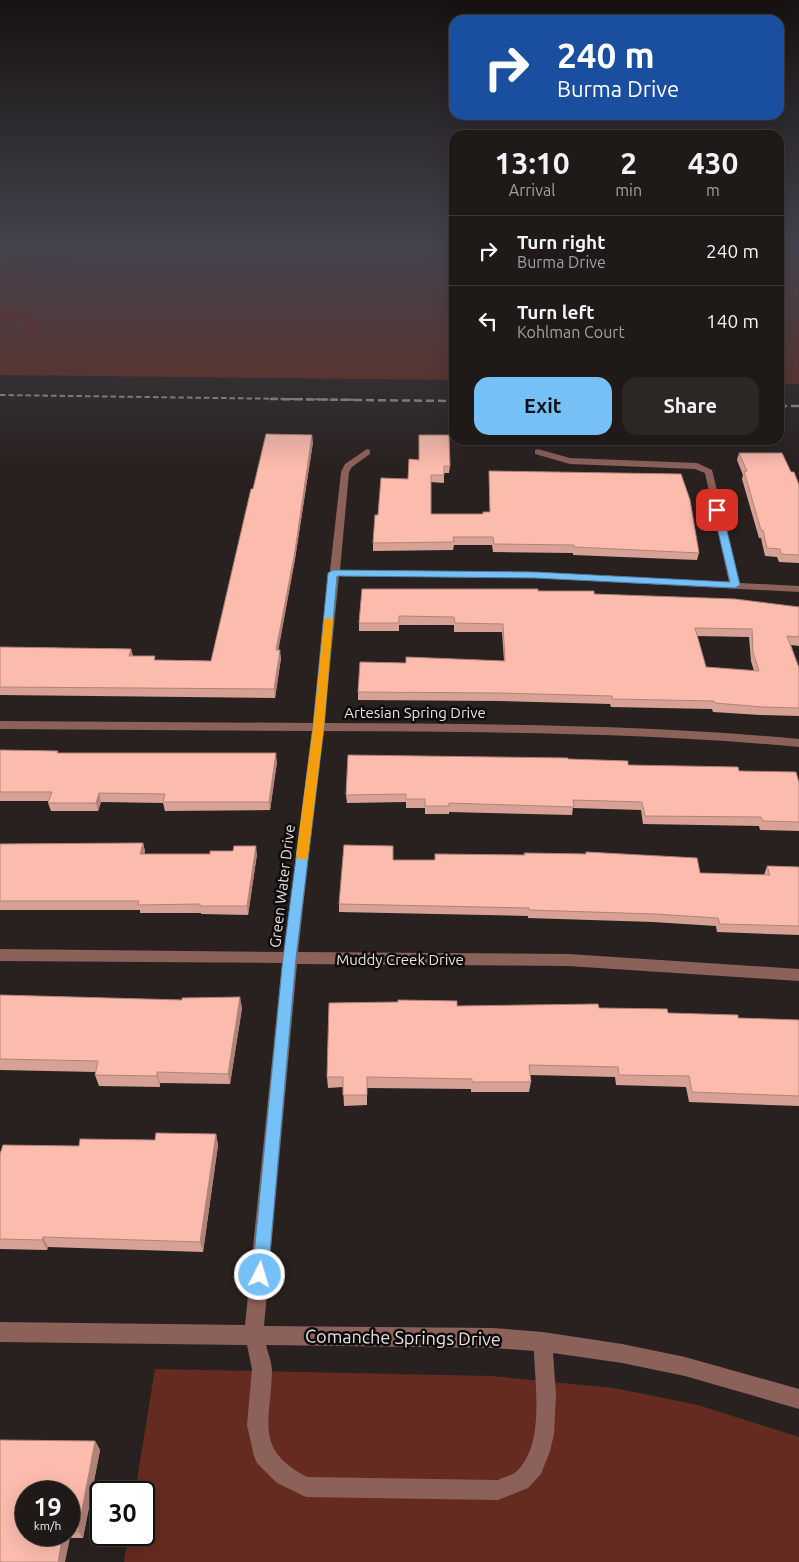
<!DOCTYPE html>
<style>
body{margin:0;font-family:Ubuntu,sans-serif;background:#2c2624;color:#f1f3f6;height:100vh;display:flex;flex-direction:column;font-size:19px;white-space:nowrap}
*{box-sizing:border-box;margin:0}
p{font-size:16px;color:#a1a0a1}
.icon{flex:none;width:28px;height:28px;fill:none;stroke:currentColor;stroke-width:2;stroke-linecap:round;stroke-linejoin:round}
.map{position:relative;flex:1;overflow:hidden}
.panel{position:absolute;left:449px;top:130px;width:335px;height:315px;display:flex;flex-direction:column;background:#1f1917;border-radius:15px;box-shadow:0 5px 20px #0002,0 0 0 1px #3c3836}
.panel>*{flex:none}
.guide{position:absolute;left:449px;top:15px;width:335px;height:105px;border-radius:15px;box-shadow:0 5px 20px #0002,0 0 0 1px #3c3836;background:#1a4fa0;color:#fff;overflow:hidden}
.speed{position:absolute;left:15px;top:1481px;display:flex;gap:10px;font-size:25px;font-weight:700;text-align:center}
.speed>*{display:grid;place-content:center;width:65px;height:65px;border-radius:50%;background:#1f1917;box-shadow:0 5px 20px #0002,0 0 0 1px #3c3836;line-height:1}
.speed small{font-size:12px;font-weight:400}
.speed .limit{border:2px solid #111;border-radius:8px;background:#fff;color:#111}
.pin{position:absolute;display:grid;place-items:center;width:42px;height:42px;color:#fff;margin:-21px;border-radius:10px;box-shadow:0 2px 8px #0006}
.me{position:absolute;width:55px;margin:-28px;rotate:5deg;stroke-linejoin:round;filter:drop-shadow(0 0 4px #0008)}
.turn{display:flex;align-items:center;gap:18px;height:105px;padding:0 25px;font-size:22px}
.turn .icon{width:65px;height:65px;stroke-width:2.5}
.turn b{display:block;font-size:35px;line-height:42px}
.eta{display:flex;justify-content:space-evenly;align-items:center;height:85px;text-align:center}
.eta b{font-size:30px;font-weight:600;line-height:35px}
.primary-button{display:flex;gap:10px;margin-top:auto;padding:10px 25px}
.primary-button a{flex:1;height:58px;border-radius:15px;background:#75c0f6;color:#111;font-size:20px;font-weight:600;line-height:58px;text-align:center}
.primary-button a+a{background:#2c2624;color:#f1f3f6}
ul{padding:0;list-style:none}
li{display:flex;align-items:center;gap:15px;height:70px;padding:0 25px;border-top:1px solid #3c3836}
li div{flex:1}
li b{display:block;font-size:19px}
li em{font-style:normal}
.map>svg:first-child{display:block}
.green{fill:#662b20}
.water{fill:#791d0f}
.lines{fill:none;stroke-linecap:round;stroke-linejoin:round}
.minor{fill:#8c6159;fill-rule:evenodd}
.rail-far1{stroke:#97918f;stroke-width:2;stroke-dasharray:5.5 3;stroke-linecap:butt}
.rail{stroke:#97918f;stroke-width:2.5;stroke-dasharray:8 4;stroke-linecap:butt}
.wall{fill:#d8a195;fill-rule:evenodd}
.shaded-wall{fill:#b08379}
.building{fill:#fbbbad;stroke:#b08379;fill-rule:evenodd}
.route{fill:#75c0f6;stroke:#4c7da0}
.slow{fill:#f59e0b}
.labels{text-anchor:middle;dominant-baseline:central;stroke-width:5;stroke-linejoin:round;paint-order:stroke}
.street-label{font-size:15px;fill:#e8e2e1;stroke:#0f0b0a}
.near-street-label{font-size:18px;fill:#e8e2e1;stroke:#0f0b0a}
</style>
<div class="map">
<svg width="799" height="1562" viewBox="0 0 799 1562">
<rect width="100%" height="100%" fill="#29211f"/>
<g class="green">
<path d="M0 250H454V380L0 375Z"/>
<rect x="779" y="250" width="20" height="134"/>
<path d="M155 1369 491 1376 614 1388 698 1405 799 1437V1562H124L128 1535H144V1492H135Z"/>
</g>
<g class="water">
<path d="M24 250H87L46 271 22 280 23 283 39 284C26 289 12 283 0 289V263Z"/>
<path d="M0 306C10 306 29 316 37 323 39 326 41 331 42 334 30 334 27 332 22 321L0 317Z"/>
</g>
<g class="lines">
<path class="minor" d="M367 449 370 450V454L352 467 349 472 340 570 535 572 729 582 705 473 695 469 570 464 535 454V450L538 449 570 458 697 463 712 470 740 583 799 586V592L535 578 339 576 324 723C483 724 641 724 799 739V747C641 732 482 732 323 731L298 952 568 954 799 969V981L568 966 297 964 264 1326 493 1328 543 1332 622 1344 685 1357 799 1389V1409L685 1376 622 1363 553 1353 556 1395 554 1434 550 1451 541 1474 528 1488 498 1500 306 1497 277 1483 257 1463 254 1456 247 1425 252 1369 247 1345 0 1342V1322L245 1325 282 963 0 961V949L284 952 312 731 0 729V721L313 723 341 472 345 464ZM266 1345 493 1348 534 1351C535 1387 545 1445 516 1472 511 1476 504 1477 498 1480L307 1477C253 1449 271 1421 272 1371 272 1363 268 1353 266 1345Z"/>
<path class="rail-far1" d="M0 395 365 400"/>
<g class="rail">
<path d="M270 399 454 401"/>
<path d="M779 406H799"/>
</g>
</g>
<g class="wall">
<path d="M313 442 295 559 278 650 281 658 275 698 0 695V647L131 649 133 656 155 660 211 661 253 489Z"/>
<path d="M739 453 791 472 799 485V563L779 562 777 557 765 556 761 538H759L742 479 743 475 737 460Z"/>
<path d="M419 460 450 466 449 473H444V483L431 482V514H483L490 512 489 471 699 553 697 560 573 555V553L493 552 492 545H454L453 550 373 551V543L378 515 408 479Z"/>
<path d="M538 591 799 607V646L791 645 799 668V716L760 715 713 712 712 709 611 707 610 704 499 701 358 700V692L406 663 504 661 502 632H454V625H399V631H359V623ZM697 636 749 637 751 661 754 671 706 667Z"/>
<path d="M0 750 58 753 277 762 270 810 165 811 163 803 101 802 98 811H51L48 803 49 801H0Z"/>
<path d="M568 759 628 765 739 771 799 783V831L760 830 759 826 643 824 641 810 573 808 572 815 449 812V814H425V808H406V802L347 803 346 795Z"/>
<path d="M143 843 145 851 144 854H257L248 915 201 914V913H140V910H0V844Z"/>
<path d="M586 852 700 873 764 875 767 866 799 867V935L717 932 716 926 653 922 528 918V916L339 912V904L435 860 524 855V853L586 854Z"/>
<path d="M0 995 182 1000 242 1008 230 1084 160 1083V1087L99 1086 95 1075 96 1072 0 1070Z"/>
<path d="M457 1006 599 1008 738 1018 799 1020V1106L689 1102 686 1087 616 1085 615 1077 530 1075 531 1082 529 1092H471V1089L367 1088V1105L344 1106 343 1087 328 1088 327 1077Z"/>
<path d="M216 1134 218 1145 203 1252 48 1247 47 1250 0 1249V1154L79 1146 155 1140Z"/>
<path d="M95 1441 100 1450 83 1538H70L0 1562ZM69 1492V1535H26Z"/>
</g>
<g class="shaded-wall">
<path d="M312 435 313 442 295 559 277 658 276 650Z"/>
<path d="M131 649 133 657 129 656Z"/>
<path d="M280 650 281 658 275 698 274 689Z"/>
<path d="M276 753 277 762 270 810 269 802Z"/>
<path d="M99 793 101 802 98 811 96 803Z"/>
<path d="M143 843 145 851 142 862 140 854Z"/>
<path d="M256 846 257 854 248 915 247 906Z"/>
<path d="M240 997 242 1008 230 1084 228 1074Z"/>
<path d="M157 1072 160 1083V1087L157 1076Z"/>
<path d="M216 1134 218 1145 203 1252 200 1242Z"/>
<path d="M43 1237 48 1247 47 1250 42 1240Z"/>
<path d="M95 1441 100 1450 83 1538 78 1531Z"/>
<path d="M63 1535H68L70 1538 65 1562H58Z"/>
</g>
<g class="building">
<path d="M266 434 312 435 295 551 276 650H280L274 689 0 687V647L131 649 129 656H155L154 660 211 661 251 489H253Z"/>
<path d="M419 435H449L450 466H444V475H431V514H483V512H490L489 471 681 474 690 500 699 553 574 547V545L494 544 493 537H453L454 542 373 543 375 515H378L381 478 408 479 409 459 419 460Z"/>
<path d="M739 453H782L791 472H794L799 485V555L781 554 780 549 767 548 763 530H761L744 471H747Z"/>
<path d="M362 589H538V591H594V594L735 599 799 607V637L787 636 799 668V708L763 707 715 703 714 701 612 699V696L500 693 358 692 360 662 406 663V657L505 661 503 624 455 623 454 617 399 616V623H359ZM695 628 752 629 753 652 759 671 706 667Z"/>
<path d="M0 750 58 751 57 753H276L269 802H163L165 794 99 793 96 803H48L52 792H0Z"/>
<path d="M348 755 568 758V759L628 761V765L738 767 739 771 796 772 799 783V822L763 821 761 817 645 816 642 802 573 800 574 807 449 803V806H425V799H406V794L346 795Z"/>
<path d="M143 843 140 854H210V851H233L234 846H256L247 906H200V904L138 905 139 901H0V844Z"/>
<path d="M344 845 393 846V860H435V854L525 855 524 853 586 854V852L697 858 700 873 770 875 767 866 799 867V926L720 924 718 918 655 914 529 910V908L339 904Z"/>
<path d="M0 995 182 1000V998L240 997 228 1074 157 1072V1076L95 1075 98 1061 0 1059Z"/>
<path d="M398 1000 457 1001V1006L598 1004 599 1008 667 1009 668 1013 738 1015V1018L799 1020V1096L692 1092 689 1076 619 1075 618 1067 529 1065 531 1082H472V1079L367 1077V1095H343V1077H327L329 1003 398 1002Z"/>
<path d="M156 1133 216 1134 200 1242 43 1237 42 1240 0 1239V1154L3 1145 79 1146 80 1139 155 1140Z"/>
<path d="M0 1440 95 1441 78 1531H69V1492H26V1535H63L58 1562H0Z"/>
</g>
<linearGradient id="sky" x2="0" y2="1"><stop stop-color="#171211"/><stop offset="0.53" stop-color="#43434d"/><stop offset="1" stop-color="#43434d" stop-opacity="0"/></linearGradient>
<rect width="799" height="469" fill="url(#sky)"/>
<path class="route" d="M717 507 722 510 740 585 735 588 535 578 337 576 324 727 296 958 268 1275 266 1281 260 1284 254 1281 252 1275 283 958 313 727 328 573 333 570 535 572 730 582 713 510Z"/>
<path class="slow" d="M329 617 333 620 324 727 308 856 307 859H298L296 856 313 727 324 620Z"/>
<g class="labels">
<g class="street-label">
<text x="415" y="712">Artesian Spring Drive</text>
<text transform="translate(282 886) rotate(-83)">Green Water Drive</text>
<text x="400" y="959">Muddy Creek Drive</text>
</g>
<g class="near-street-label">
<text transform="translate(403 1337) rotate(1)">Comanche Springs Drive</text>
</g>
</g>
</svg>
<div class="speed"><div>19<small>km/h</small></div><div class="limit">30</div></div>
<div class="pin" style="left:717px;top:510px;background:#d93025"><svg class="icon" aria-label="arrive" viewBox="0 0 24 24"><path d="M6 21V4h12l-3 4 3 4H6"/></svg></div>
<svg class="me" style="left:260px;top:1275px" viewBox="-20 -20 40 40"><circle r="17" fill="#75c0f6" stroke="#fff" stroke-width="3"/><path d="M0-11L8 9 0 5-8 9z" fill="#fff"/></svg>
<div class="guide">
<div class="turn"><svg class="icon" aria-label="right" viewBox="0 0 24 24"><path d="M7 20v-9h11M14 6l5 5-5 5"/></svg><div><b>240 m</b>Burma Drive</div></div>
</div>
<section class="panel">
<div class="eta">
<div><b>13:10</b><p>Arrival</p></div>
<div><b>2</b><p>min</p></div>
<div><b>430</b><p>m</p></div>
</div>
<ul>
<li><svg class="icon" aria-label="right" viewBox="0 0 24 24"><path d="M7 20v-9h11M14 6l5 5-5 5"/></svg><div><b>Turn right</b><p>Burma Drive</p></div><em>240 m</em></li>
<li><svg class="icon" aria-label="left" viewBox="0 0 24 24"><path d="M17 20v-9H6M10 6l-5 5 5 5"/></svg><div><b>Turn left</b><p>Kohlman Court</p></div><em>140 m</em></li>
</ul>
<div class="primary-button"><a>Exit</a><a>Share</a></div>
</section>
</div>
